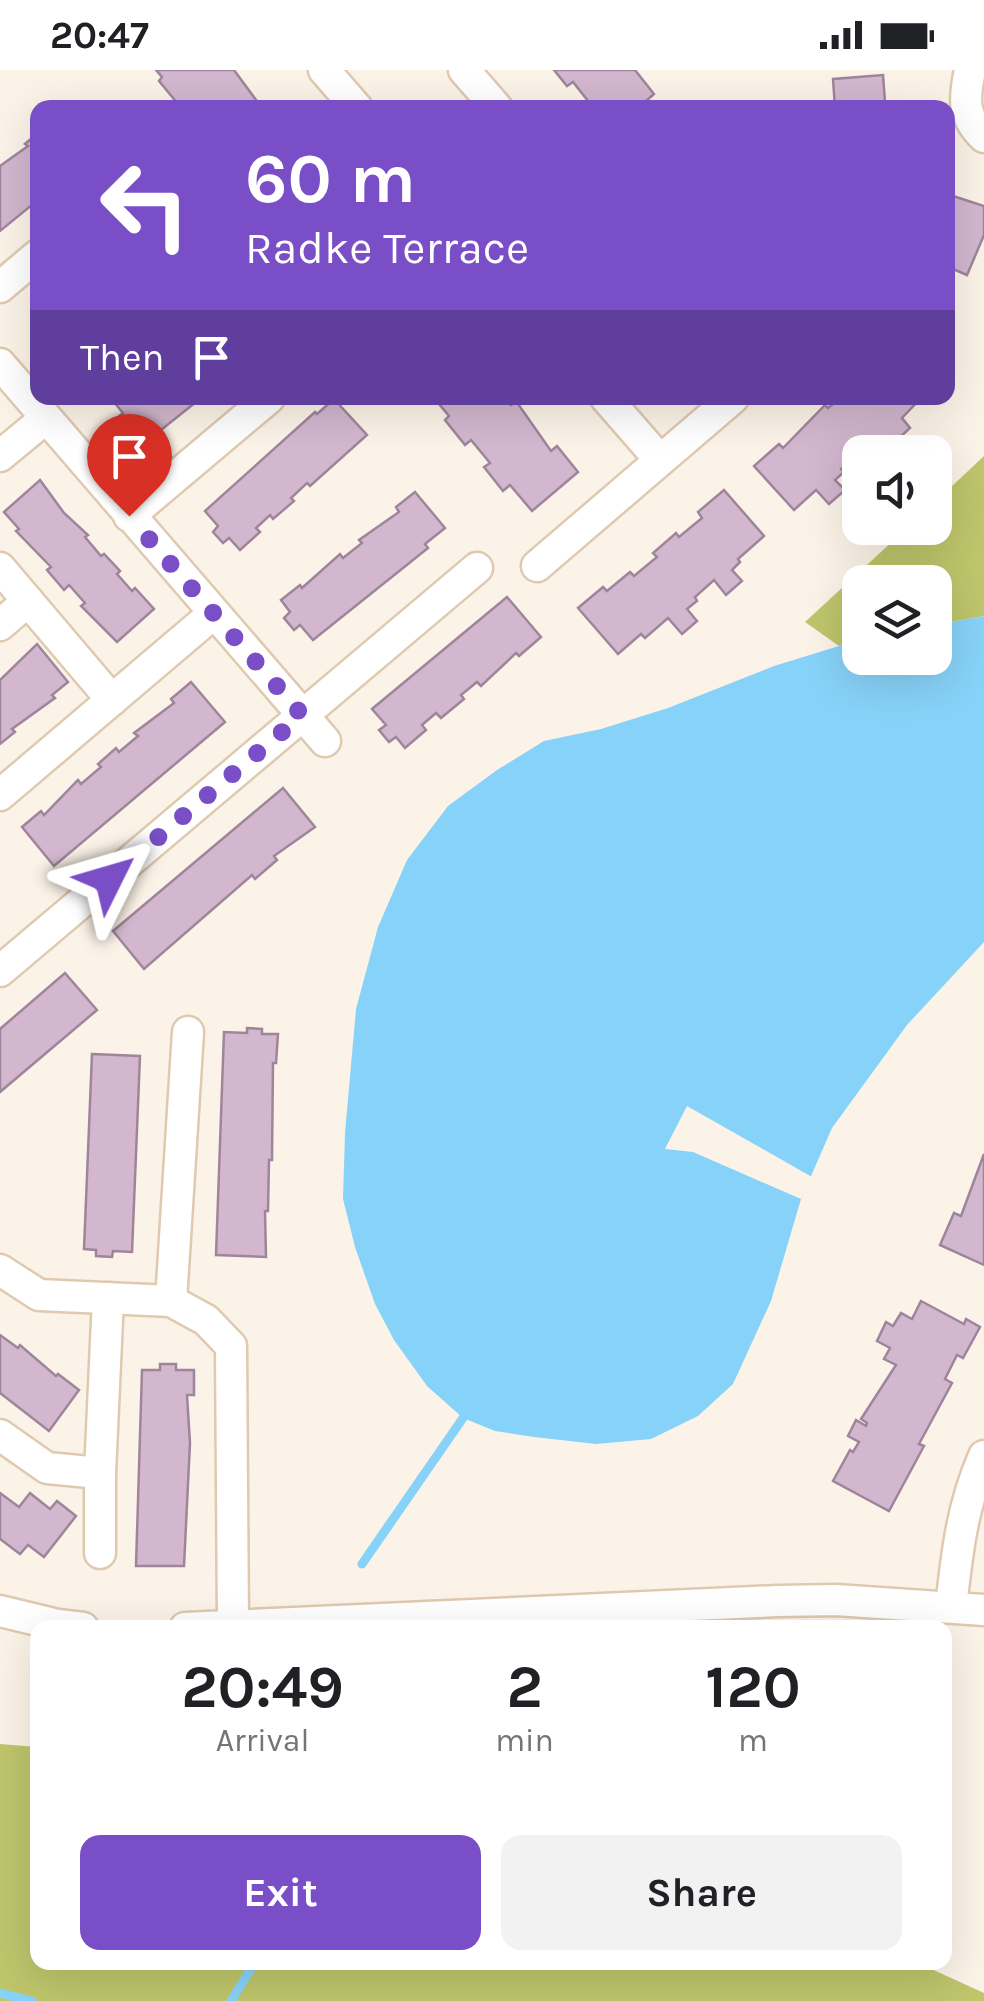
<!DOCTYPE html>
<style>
body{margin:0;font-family:Karla,sans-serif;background:#f2f2f2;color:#202124;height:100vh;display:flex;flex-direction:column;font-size:38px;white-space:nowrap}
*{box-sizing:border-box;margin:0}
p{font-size:32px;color:#757577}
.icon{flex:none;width:55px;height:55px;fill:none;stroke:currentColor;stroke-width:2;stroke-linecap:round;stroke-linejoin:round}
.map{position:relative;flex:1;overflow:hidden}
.sheet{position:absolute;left:30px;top:1550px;width:922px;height:350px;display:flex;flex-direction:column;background:#fff;border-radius:20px;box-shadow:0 10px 40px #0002}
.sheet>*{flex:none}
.guide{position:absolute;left:30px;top:30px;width:925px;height:305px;border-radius:20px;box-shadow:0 10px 40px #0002;background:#794ec6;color:#fff;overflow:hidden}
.buttons{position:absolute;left:842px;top:365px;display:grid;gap:20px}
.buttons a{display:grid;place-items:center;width:110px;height:110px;border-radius:20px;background:#fff;box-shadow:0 10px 40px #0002;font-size:50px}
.pin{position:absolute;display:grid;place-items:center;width:85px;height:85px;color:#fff;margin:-102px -42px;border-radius:50% 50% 50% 0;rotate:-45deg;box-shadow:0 0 10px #0007}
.pin .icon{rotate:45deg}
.me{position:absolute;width:110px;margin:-55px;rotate:50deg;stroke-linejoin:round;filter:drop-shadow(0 0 8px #0008)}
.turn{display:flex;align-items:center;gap:35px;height:210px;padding:0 50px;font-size:45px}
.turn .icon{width:130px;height:130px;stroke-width:2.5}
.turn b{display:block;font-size:70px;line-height:85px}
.then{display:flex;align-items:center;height:95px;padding:0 50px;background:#0003;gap:20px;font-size:38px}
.eta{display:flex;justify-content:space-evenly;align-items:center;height:170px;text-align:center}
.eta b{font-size:60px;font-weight:700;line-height:70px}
.primary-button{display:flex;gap:20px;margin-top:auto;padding:20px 50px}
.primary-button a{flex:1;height:115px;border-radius:20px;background:#794ec6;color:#fff;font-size:40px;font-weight:700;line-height:115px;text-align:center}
.primary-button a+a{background:#f2f2f2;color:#202124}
.status{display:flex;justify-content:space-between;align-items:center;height:70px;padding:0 50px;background:#fff;direction:ltr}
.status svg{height:28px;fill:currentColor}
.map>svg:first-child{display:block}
.forest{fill:#bec56b}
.water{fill:#87d2f8}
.pier{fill:#fcf3e8}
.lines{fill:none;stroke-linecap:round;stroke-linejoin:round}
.stream{stroke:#87d2f8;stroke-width:9}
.building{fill:#d2b7ce;stroke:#9f859b;stroke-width:2.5}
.minor-casing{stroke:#dfcaaf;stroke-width:35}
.minor{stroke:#fff;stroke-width:30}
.route{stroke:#794ec6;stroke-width:18;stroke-dasharray:0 32.4}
</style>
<div class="status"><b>20:47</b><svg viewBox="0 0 49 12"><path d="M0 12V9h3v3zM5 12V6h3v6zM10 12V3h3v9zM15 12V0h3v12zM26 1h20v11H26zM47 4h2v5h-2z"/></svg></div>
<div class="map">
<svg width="984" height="1931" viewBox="0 0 984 1931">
<rect width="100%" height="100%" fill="#fcf3e8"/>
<g class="forest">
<path d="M984 386V546L935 555V512H860V558L839 576 805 552 907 458H935V432Z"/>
<path d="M0 1674 37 1677 38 1892H916L984 1923V1931H0Z"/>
</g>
<path class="water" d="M984 546V872L907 955 832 1058 801 1129 771 1231 733 1314 698 1346 651 1369 596 1374 534 1367 495 1361 463 1348 427 1316 394 1270 375 1234 355 1177 343 1129 345 1063 356 939 378 857 407 790 448 736 497 700 544 671 601 659 668 638 774 596 839 576 860 558V588H935V555Z"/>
<path class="pier" d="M687 1036 812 1107 801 1129 693 1082 665 1079Z"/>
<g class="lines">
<g class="stream">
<path d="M362 1494 463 1348"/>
<path d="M0 1923 32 1931"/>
<path d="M231 1931 255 1892"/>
</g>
</g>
<g class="building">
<path d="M156 0H234L262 38H190L184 31 178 34 159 11 162 7Z"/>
<path d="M554 0H635L654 24 638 38H590L592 36 573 12 567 16Z"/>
<path d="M883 5 885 32H894V38H835L833 9Z"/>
<path d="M38 63V130L0 161V96L28 76 25 74Z"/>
<path d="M950 125 984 136V165L967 205 948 197Z"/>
<path d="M120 328H201L146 372 134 357 128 362 117 348 123 343 114 332Z"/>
<path d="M434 328H505L511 335 516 331 551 381 557 376 578 402 532 441 510 415 503 421 484 397 490 393 471 370 465 375 445 350 449 346Z"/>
<path d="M840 328H921L902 348 910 358 894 373 889 367 882 372 891 382 861 381 841 399 844 402 835 410 845 420 829 434 816 420 794 440 754 396 779 374 783 378 825 335 828 338Z"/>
<path d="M334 329 367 365 310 416 307 413 291 428 294 431 273 449 270 445 256 458 260 462 240 480 229 468 223 473 213 462 218 456 205 441 315 342 317 344Z"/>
<path d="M40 410 64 443 88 465 85 467 101 486 104 484 120 501 117 504 132 521 135 518 154 539 117 572 81 536 85 533 69 515 64 520 47 500 51 497 16 461 19 459 4 442Z"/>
<path d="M724 420 764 466 738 489 740 492 732 500 742 511 726 525 714 510 695 527 697 531 687 539 697 551 682 564 668 548 645 568 641 564 618 584 578 538 603 517 607 521 630 502 634 506 657 487 653 483 676 463 679 467 702 448 698 442Z"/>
<path d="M415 422 445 458 425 474 428 478 313 570 300 555 294 560 284 548 290 542 281 530 300 515 302 518 340 484 343 488 362 473 359 470 399 442 396 437Z"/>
<path d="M507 527 541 567 519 586 516 583 481 616 477 612 461 625 464 629 441 648 436 643 422 655 426 660 405 678 396 667 389 672 379 660 386 655 372 639Z"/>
<path d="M37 574 68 612 52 625 55 628 12 659 15 662 0 674V610Z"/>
<path d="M191 612 225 652 54 796 22 757 41 741 44 745 78 710 81 714 101 697 98 694 116 678 119 682 138 666 134 663 174 633 171 629Z"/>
<path d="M283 718 315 757 274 786 277 790 255 809 252 805 144 899 113 861Z"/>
<path d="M65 903 97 940 0 1022V959Z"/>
<path d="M247 958 262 959V964H278L276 993H273L272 1090H269L268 1141H265L266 1187 216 1185 224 962 247 963Z"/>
<path d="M92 984 140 986 132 1182 113 1181 112 1187 96 1186V1180L84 1179Z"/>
<path d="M984 1084V1195L940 1175 954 1143 961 1146Z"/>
<path d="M921 1231 964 1254 966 1249 980 1257 963 1288 957 1285 945 1309 952 1313 919 1374 924 1376 889 1441 833 1411 850 1380 853 1382 859 1372 848 1366 856 1350 866 1356 867 1353 861 1349 896 1295 884 1289 890 1278 877 1271 886 1252 893 1256 901 1243 912 1249Z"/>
<path d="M0 1265 18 1278 20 1275 56 1306 58 1304 79 1320 49 1361 0 1323Z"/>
<path d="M160 1294H176V1300H194V1325H187L190 1373 184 1496H136L142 1300H160Z"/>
<path d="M0 1423 19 1437 30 1423 50 1439 57 1431 76 1446 44 1487 28 1475 20 1484 0 1469Z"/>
</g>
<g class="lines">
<g class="minor-casing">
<g id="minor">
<path d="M324 0 357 38"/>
<path d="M464 0 497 38"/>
<path d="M970 0C964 28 962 46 984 67"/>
<path d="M0 217 38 185"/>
<path d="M0 294 325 671"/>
<path d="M606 328 660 390"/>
<path d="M0 386 46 348"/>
<path d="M129 446 269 328"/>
<path d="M537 496 733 328"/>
<path d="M0 498 112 630"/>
<path d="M0 555 28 531"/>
<path d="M0 725 213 544"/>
<path d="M0 901 477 498"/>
<path d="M0 1200 39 1225 171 1231 206 1250 231 1276 233 1555"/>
<path d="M171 1231 188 962"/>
<path d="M0 1365 47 1398 100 1403"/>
<path d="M100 1483V1403L108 1228"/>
<path d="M951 1537C957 1483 962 1436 984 1386"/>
<path d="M0 1541 58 1555 83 1558"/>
<path d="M185 1558 778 1531 836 1530 984 1540"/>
</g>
</g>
<use href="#minor" class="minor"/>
</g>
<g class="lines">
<path class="route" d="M109 809 302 645 129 446"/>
</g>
</svg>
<div class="buttons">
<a><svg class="icon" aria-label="sound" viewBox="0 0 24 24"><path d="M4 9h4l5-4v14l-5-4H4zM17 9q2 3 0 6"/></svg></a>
<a><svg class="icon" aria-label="layers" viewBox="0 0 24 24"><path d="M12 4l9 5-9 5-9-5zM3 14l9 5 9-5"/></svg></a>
</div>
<div class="pin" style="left:129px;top:446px;background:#d93025"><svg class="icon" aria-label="arrive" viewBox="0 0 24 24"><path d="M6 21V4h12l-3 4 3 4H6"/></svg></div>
<svg class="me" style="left:109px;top:809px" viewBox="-20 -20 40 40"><path d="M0-17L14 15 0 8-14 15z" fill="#794ec6" stroke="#fff" stroke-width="4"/></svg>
<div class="guide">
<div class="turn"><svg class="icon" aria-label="left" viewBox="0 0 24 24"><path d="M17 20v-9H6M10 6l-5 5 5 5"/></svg><div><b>60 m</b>Radke Terrace</div></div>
<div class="then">Then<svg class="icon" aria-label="arrive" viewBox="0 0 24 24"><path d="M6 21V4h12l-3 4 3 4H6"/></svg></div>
</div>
<section class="sheet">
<div class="eta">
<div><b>20:49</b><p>Arrival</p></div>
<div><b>2</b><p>min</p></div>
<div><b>120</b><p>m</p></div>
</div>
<div class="primary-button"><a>Exit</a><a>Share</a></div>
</section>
</div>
